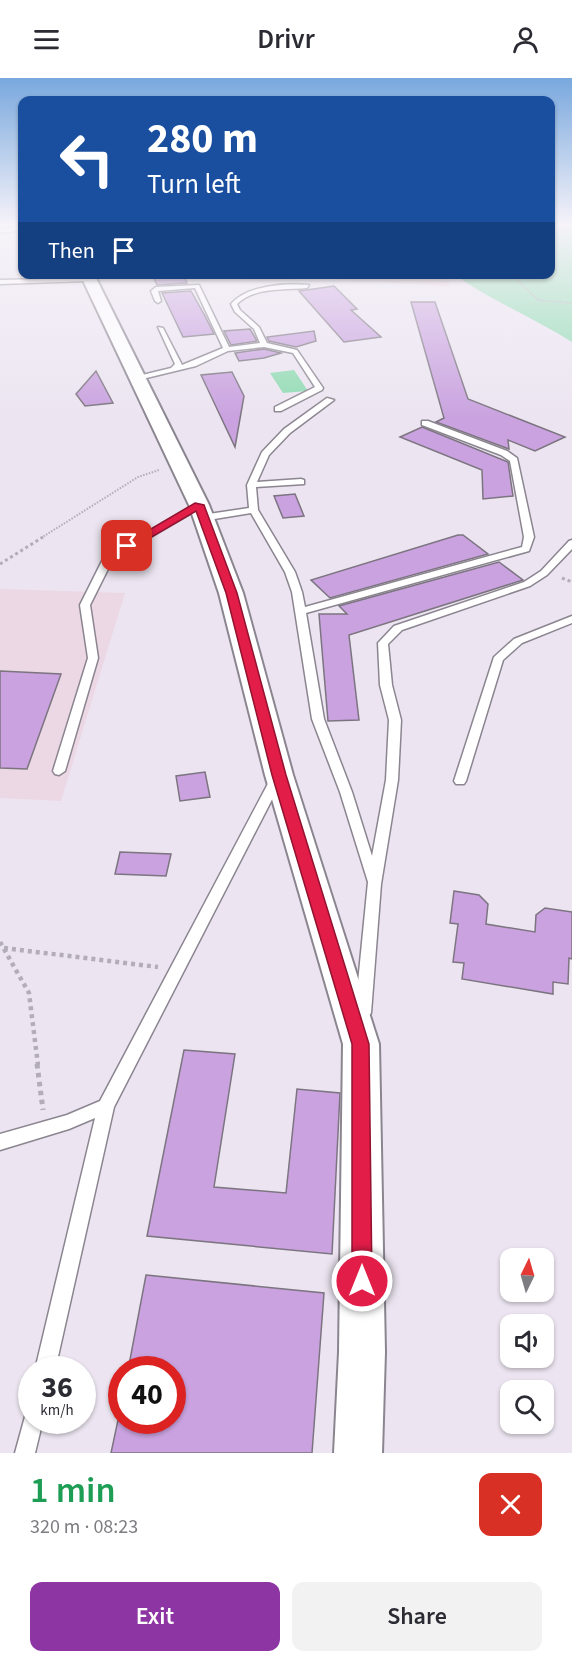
<!DOCTYPE html>
<meta charset="utf-8">
<style>
body{margin:0;font-family:"Source Sans 3",sans-serif;background:#f2f2f3;color:#2b2b33;height:100vh;display:flex;flex-direction:column;font-size:22px;white-space:nowrap}
*{box-sizing:border-box;margin:0}
p{font-size:20px;color:#7c7c81}
.icon{flex:none;width:33px;height:33px;fill:none;stroke:currentColor;stroke-width:2;stroke-linecap:round;stroke-linejoin:round}
.map{position:relative;height:1375px;overflow:hidden}
.side{display:flex;flex-direction:column;background:#fff;flex:1}
.side>*{flex:none}
.hud{position:absolute;left:18px;top:18px;width:537px;height:183px;border-radius:12px;box-shadow:0 2px 4px #0004;background:#1a4fa0;color:#fff;overflow:hidden}
.needle{width:39px;rotate:5deg}
.controls{position:absolute;left:500px;top:1170px;display:grid;gap:12px}
.controls a{display:grid;place-items:center;width:54px;height:54px;border-radius:12px;background:#fff;box-shadow:0 2px 4px #0004;font-size:30px}
.speed{position:absolute;left:18px;top:1278px;display:flex;gap:12px;font-size:30px;font-weight:700;text-align:center}
.speed>*{display:grid;place-content:center;width:78px;height:78px;border-radius:50%;background:#fff;box-shadow:0 2px 4px #0004;line-height:1}
.speed small{font-size:15px;font-weight:400}
.speed .limit{border:9px solid #d22;background:#fff;color:#111}
.pin{position:absolute;display:grid;place-items:center;width:51px;height:51px;color:#fff;margin:-26px;border-radius:12px;box-shadow:0 3px 9px #0006}
.me{position:absolute;width:66px;margin:-33px;rotate:0deg;stroke-linejoin:round;filter:drop-shadow(0 0 4px #0008)}
.turn{display:flex;align-items:center;gap:21px;height:126px;padding:0 30px;font-size:27px}
.turn .icon{width:78px;height:78px;stroke-width:2.5}
.turn b{display:block;font-size:42px;line-height:51px}
.then{display:flex;align-items:center;height:57px;padding:0 30px;background:#0003;gap:12px;font-size:22px}
.round{display:grid;place-items:center;flex:none;width:63px;height:63px;border-radius:12px;background:#f2f2f3}
.summary{display:flex;align-items:center;justify-content:space-between;height:102px;padding:0 30px}
h1{font-size:36px;font-weight:600;line-height:45px;color:#1e9e55}
.primary-button{display:flex;gap:12px;margin-top:auto;padding:12px 30px}
.primary-button a{flex:1;height:69px;border-radius:12px;background:#8d35a2;color:#fff;font-size:24px;font-weight:600;line-height:69px;text-align:center}
.primary-button a+a{background:#f2f2f3;color:#2b2b33}
header{display:flex;justify-content:space-between;align-items:center;height:78px;padding:0 30px;background:#fff;font-size:27px;font-weight:600}
.map>svg:first-child{display:block}
.industrial{fill:#ecd7e4}
.green{fill:#90dbb2}
.building{fill:#c9a2df;stroke:#7c7580;stroke-width:1.5}
.lines{fill:none;stroke-linecap:round;stroke-linejoin:round}
.service-casing{stroke:#8b8590;stroke-width:3}
.tertiary-casing{stroke:#8b8590;stroke-width:4}
.path-far3{stroke:#b2adb6;stroke-width:2;stroke-dasharray:1.5 1.5;stroke-linecap:butt}
.path-far2{stroke:#b2adb6;stroke-width:3;stroke-dasharray:3 3;stroke-linecap:butt}
.path-far1{stroke:#b2adb6;stroke-width:4.5;stroke-dasharray:4 4;stroke-linecap:butt}
.path{stroke:#b2adb6;stroke-width:5;stroke-dasharray:4.5 4.5;stroke-linecap:butt}
.service{fill:#fff;fill-rule:evenodd}
.tertiary{fill:#fff;fill-rule:evenodd}
.route{fill:#e11d48;stroke:#92132f;stroke-width:1.5}
</style>
<header><svg class="icon" aria-label="menu" viewBox="0 0 24 24"><path d="M4 6h16M4 12h16M4 18h16"/></svg>Drivr<svg class="icon" aria-label="person" viewBox="0 0 24 24"><circle cx="12" cy="8" r="4"/><path d="M4 21q1-7 8-7t8 7"/></svg></header>
<div class="map">
<svg width="572" height="1375" viewBox="0 0 572 1375">
<rect width="100%" height="100%" fill="#ece5f1"/>
<g class="industrial">
<path d="M445 196 450 209 320 200 264 203 187 197Z"/>
<path d="M0 511 125 515 61 723 0 720Z"/>
</g>
<g class="green">
<path d="M550 149H572V264C534 240 492 223 455 197L550 196Z"/>
<path d="M294 292 308 313 283 315 270 295Z"/>
</g>
<g class="building">
<path d="M152 196H183L187 205 157 207Z"/>
<path d="M334 208 357 231 351 232 381 259 344 264 299 213Z"/>
<path d="M191 213 205 238 214 256 183 259 162 215Z"/>
<path d="M411 224H435L468 321 565 359 535 373 508 362 509 371 436 344 444 340Z"/>
<path d="M250 251 257 263 231 267 224 253Z"/>
<path d="M314 253 316 263 296 269 269 263 267 259Z"/>
<path d="M264 271 281 275 264 280 239 283 235 275Z"/>
<path d="M96 293 113 325 85 328 76 316Z"/>
<path d="M232 294 244 318 235 369 201 297Z"/>
<path d="M422 349 508 384 513 418 483 421 482 392 400 359Z"/>
<path d="M295 416 304 438 283 440 274 418Z"/>
<path d="M458 457H463L488 476 330 520 311 502Z"/>
<path d="M499 484 523 502 349 557 359 642 328 643 319 536H347L339 528Z"/>
<path d="M0 593 61 596 27 691 0 690Z"/>
<path d="M205 694 210 719 180 723 176 698Z"/>
<path d="M120 774 171 776 166 798 115 796Z"/>
<path d="M454 813 479 817 488 826 486 846 535 854 536 837 545 830 572 834V881L569 880 568 906 553 904V916L462 901 464 885 453 884 458 846 450 845Z"/>
<path d="M184 972 235 976 214 1109 286 1115 297 1011 340 1015 332 1176 147 1158Z"/>
<path d="M146 1197 324 1215 312 1375H111L118 1342H172V1292H128Z"/>
</g>
<g class="lines">
<g class="service-casing">
<g id="service">
<path d="M22 148V152L0 155V151Z"/>
<path d="M90 200 88 203 0 206V202Z"/>
<path d="M199 207 229 269 260 265 254 251 235 234 231 226C247 207 285 205 309 207L307 210C285 212 254 209 237 226L240 232 259 249 267 265 297 272 323 310 322 312 281 333H275V329L315 309 293 275 264 269 228 273 196 288 134 303V299L171 290 175 286 158 249 163 250 182 287 223 270 195 210 158 213 161 223 158 225 155 223 151 213 156 209Z"/>
<path d="M327 320 334 322 290 355 269 377 257 404 301 401 304 402V406L256 409 258 432 295 494 302 514 305 529 522 469 524 459 510 383 501 377 422 347V343H428L507 373 517 380 534 459 529 473 306 535 324 641 352 714 372 778 386 702 389 642 380 607 378 565 394 548 524 504 541 493 569 463 572 462V471L547 497 530 508 402 552 388 566 392 607 401 642 398 702 381 806 371 935 368 939 363 941 358 939 355 935 368 804 340 714 312 641 292 514 285 494 251 435 202 443 198 440 202 437 249 430 247 407 262 374 284 351Z"/>
<path d="M199 424 202 425V429L113 481 90 527 98 580 65 693 59 697 55 696 53 693 88 580 80 527 104 479Z"/>
<path d="M572 538V545L522 565 503 582 466 703 464 706H456L454 703 494 579 514 561Z"/>
<path d="M277 696 283 700 114 1029 55 1292H35L95 1040 69 1051 0 1072V1056L67 1037 100 1023 271 700Z"/>
<path d="M32 1333V1342H43L35 1375H15L26 1335Z"/>
</g>
</g>
<g class="tertiary-casing">
<path id="tertiary" d="M80 196H94L209 427 243 515 293 697 379 966 385 1274 382 1375H334L339 1274 343 966 265 697 219 515 189 427Z"/>
</g>
<g class="path-far3">
<path d="M511 196 538 222 572 225"/>
<path d="M41 460 138 399 159 392"/>
</g>
<g class="path-far2">
<path d="M0 486 43 459"/>
<path d="M562 500 572 504"/>
</g>
<g class="path-far1">
<path d="M0 864 29 915 38 987"/>
<path d="M4 870 158 889"/>
</g>
<path class="path" d="M37 986 43 1032"/>
<use href="#service" class="service"/>
<use href="#tertiary" class="tertiary"/>
</g>
<linearGradient id="sky" x2="0" y2="1"><stop stop-color="#79a8de"/><stop offset="0.43" stop-color="#f6f3f9"/><stop offset="1" stop-color="#f6f3f9" stop-opacity="0"/></linearGradient>
<rect width="572" height="341" fill="url(#sky)"/>
<path class="route" d="M195 425 204 427 237 515 286 697 369 966 372 1203 369 1210 362 1214 355 1210 352 1203V966L272 697 226 515 196 433 131 471 122 468Z"/>
</svg>
<div class="controls">
<a><svg class="needle" viewBox="-14 -14 28 28"><path d="M0-13l5 13h-10z" fill="#e53935"/><path d="M0 13l5-13h-10z" fill="#7c7c81"/></svg></a>
<a><svg class="icon" aria-label="sound" viewBox="0 0 24 24"><path d="M4 9h4l5-4v14l-5-4H4zM17 9q2 3 0 6"/></svg></a>
<a><svg class="icon" aria-label="search" viewBox="0 0 24 24"><circle cx="10" cy="10" r="6"/><path d="M15 15l6 6"/></svg></a>
</div>
<div class="speed"><div>36<small>km/h</small></div><div class="limit">40</div></div>
<div class="pin" style="left:127px;top:468px;background:#d93025"><svg class="icon" aria-label="arrive" viewBox="0 0 24 24"><path d="M6 21V4h12l-3 4 3 4H6"/></svg></div>
<svg class="me" style="left:362px;top:1203px" viewBox="-20 -20 40 40"><circle r="17" fill="#e11d48" stroke="#fff" stroke-width="3"/><path d="M0-11L8 9 0 5-8 9z" fill="#fff"/></svg>
<div class="hud">
<div class="turn"><svg class="icon" aria-label="left" viewBox="0 0 24 24"><path d="M17 20v-9H6M10 6l-5 5 5 5"/></svg><div><b>280 m</b>Turn left</div></div>
<div class="then">Then<svg class="icon" aria-label="arrive" viewBox="0 0 24 24"><path d="M6 21V4h12l-3 4 3 4H6"/></svg></div>
</div>
</div>
<section class="side">
<div class="summary"><div><h1>1 min</h1><p>320 m · 08:23</p></div><a class="round" style="background:#d93025;color:#fff"><svg class="icon" aria-label="close" viewBox="0 0 24 24"><path d="M6 6l12 12M18 6L6 18"/></svg></a></div>
<div class="primary-button"><a>Exit</a><a>Share</a></div>
</section>
